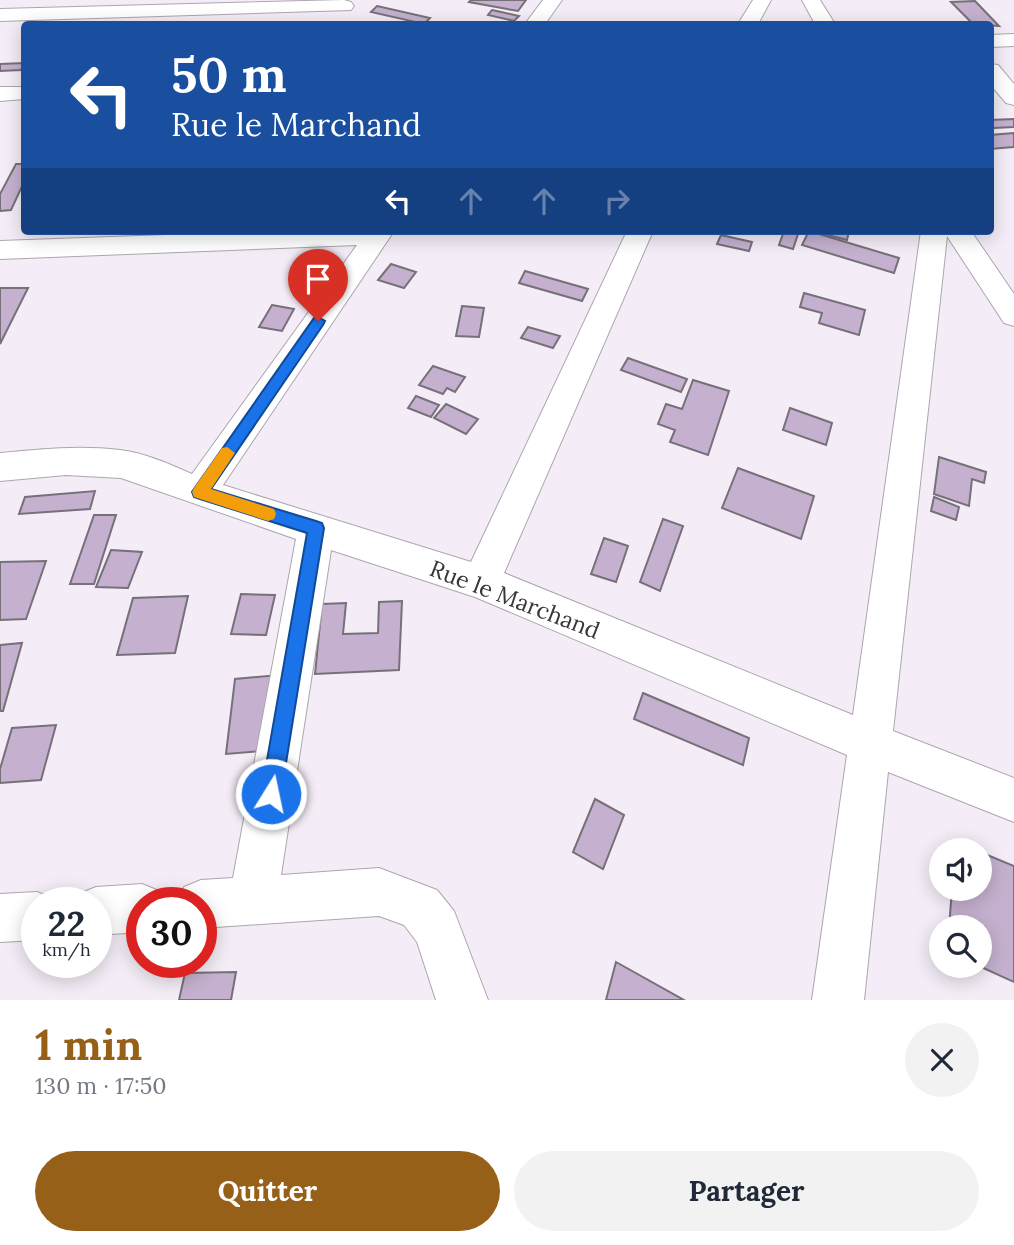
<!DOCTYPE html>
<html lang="fr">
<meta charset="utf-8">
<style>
body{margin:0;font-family:Lora,serif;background:#f2f2f3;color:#1f2937;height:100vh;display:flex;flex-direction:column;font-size:26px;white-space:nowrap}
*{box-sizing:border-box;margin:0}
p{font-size:23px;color:#747a83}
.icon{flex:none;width:38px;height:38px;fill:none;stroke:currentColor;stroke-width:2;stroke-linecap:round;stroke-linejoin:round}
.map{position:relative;height:1000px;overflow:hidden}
.details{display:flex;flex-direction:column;background:#fff;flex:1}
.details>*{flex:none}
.banner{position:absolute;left:21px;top:21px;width:973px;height:214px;border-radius:7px;box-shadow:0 4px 18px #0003;background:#1a4fa0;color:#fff;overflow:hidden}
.fabs{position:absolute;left:929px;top:838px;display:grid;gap:14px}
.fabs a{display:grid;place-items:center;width:63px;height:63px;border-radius:50%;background:#fff;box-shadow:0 4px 18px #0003;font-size:35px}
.speed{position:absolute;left:21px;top:887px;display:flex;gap:14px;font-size:35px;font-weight:700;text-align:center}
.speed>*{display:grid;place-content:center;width:91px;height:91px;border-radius:50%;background:#fff;box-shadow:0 4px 18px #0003;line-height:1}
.speed small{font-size:18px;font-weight:400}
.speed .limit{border:10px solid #d22;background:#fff;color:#111}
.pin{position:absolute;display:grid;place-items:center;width:60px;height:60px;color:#fff;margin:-72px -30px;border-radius:50% 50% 50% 0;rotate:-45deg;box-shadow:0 0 7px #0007}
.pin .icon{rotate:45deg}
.me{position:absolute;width:77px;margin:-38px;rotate:10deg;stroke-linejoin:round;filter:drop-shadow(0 0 5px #0008)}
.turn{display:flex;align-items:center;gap:24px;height:147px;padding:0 35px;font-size:32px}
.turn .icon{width:91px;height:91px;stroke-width:2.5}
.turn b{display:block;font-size:49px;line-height:60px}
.lanes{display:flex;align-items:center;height:66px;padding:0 35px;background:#0003;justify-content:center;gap:35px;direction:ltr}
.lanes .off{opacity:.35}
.round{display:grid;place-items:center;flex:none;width:74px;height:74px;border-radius:37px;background:#f2f2f3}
.headline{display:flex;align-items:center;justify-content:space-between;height:119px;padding:0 35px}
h1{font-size:42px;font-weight:700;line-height:52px;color:#976019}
.button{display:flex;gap:14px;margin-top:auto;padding:14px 35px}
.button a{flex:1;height:80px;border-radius:42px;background:#976019;color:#fff;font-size:28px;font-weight:700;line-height:80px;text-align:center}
.button a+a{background:#f2f2f3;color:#1f2937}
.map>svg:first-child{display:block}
.building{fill:#c5b1cf;stroke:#767079;stroke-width:2}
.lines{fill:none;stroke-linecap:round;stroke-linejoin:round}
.minor-casing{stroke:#aca6af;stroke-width:2}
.minor{fill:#fff;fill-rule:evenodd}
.route{fill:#1a73e8;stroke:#114b97;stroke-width:2}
.slow{fill:#f59e0b}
.labels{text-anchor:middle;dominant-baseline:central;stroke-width:7;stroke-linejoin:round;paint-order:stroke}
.street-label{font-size:23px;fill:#39363a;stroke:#fff}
</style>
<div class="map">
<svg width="1014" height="1000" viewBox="0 0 1014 1000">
<rect width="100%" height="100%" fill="#f4edf7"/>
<g class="building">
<path d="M471 0H526L518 11 469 2Z"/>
<path d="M975 1 999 26 973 24 951 2Z"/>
<path d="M377 6 430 18 424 24 371 12Z"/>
<path d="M492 10 519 16 514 21 488 15Z"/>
<path d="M24 63 21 70 0 71V64Z"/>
<path d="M1014 119V127L994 128 990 123V120Z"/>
<path d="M1014 133V147L990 149V135Z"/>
<path d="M16 164H24V182L11 210 0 211V194Z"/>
<path d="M784 231H799L793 249 779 245Z"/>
<path d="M809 231 899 258 894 273 802 245Z"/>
<path d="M812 231H849L847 240Z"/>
<path d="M721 235 752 242 749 251 717 244Z"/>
<path d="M391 264 416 272 404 288 378 280Z"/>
<path d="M525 271 588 289 582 301 519 283Z"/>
<path d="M0 288H28L0 344Z"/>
<path d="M804 293 865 310 859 335 819 323 822 313 800 307Z"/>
<path d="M272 305 294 309 282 331 259 327Z"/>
<path d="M462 306 484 308 479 337 456 336Z"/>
<path d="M528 327 560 336 553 348 521 338Z"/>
<path d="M628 358 687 379 681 392 621 370Z"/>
<path d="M433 366 465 377 455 392 447 388 443 394 419 385Z"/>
<path d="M693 380 729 391 708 455 670 442 675 430 658 424 666 404 682 409Z"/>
<path d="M416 396 439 405 431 417 408 408Z"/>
<path d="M446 404 478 419 466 434 434 418Z"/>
<path d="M790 408 832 423 826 445 783 430Z"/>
<path d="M939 457 986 472 984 483 972 479 969 506 934 494Z"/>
<path d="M738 468 814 496 801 539 722 508Z"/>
<path d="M95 491 90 509 19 514 25 497Z"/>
<path d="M934 497 959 507 956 520 931 511Z"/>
<path d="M94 515H116L94 584H70Z"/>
<path d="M663 519 683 526 660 591 640 582Z"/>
<path d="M604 538 628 546 616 582 591 574Z"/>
<path d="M111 550 142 552 128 588 96 587Z"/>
<path d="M46 561 26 619 0 620V562Z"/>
<path d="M241 594 275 595 266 635 231 634Z"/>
<path d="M188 596 175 653 117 655 133 598Z"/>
<path d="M402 601 399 670 315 674 322 604 346 603 343 634 378 633 379 602Z"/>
<path d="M22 643 3 711H0V645Z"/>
<path d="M279 675 273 750 226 754 235 679Z"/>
<path d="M643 693 749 738 743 765 634 719Z"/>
<path d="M56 725 41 780 0 783V769L12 728Z"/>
<path d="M595 799 624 815 603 869 573 852Z"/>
<path d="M980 852 1014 866V982L979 966 980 928H949L952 889H980Z"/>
<path d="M616 962 684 1000H606Z"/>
<path d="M236 972 231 1000H179L185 973Z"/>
</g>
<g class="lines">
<g class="minor-casing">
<g id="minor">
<path d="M344 0 351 2 354 6 351 10 0 21V9Z"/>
<path d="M543 0H562L545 24H525Z"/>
<path d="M753 0H771L758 24H738Z"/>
<path d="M802 0H820L835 24H815Z"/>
<path d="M1014 34V46L990 47V35Z"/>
<path d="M990 64 998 65 1014 84V105L1006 103 990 84Z"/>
<path d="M0 87H24V99L0 101Z"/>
<path d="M278 231H394L223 485 471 562 627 231H653L504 573 853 715 921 231H971L1014 294V326L1004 323 947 236 893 731 1014 778V822L888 772 864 1000H812L847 755 475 597 331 550 281 875 379 868 437 890 454 911 488 1000H436L417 942 404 925 379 916 201 928V903H177L184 887 201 880 233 878 296 539 121 478 66 475 0 481V453C40 449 80 445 120 450 145 453 169 464 192 474L357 245 0 259V241Z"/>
<path d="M142 884 159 891 164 903H142V932L96 935V903H75L79 894 96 887Z"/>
<path d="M37 892 54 899 56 903H37V940L0 942V894Z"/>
</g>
</g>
<use href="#minor" class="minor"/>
</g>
<path class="route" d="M318 317 325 321 323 325 211 489 316 521 322 523 324 528 281 794 278 801 271 804 264 801 261 794 307 533 200 499 194 497 192 492 314 318Z"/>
<path class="slow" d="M227 447 235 453 211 489 274 509 276 514 274 519 268 521 194 497 192 492 194 488 222 448Z"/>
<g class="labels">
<g class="street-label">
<text transform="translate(515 599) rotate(21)">Rue le Marchand</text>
</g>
</g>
</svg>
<div class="fabs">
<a><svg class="icon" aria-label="sound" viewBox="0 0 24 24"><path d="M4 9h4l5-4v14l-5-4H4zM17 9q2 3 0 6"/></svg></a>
<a><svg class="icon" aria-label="search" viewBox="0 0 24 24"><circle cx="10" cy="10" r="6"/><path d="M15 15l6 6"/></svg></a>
</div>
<div class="speed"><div>22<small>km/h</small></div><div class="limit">30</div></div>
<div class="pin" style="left:318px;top:321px;background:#d93025"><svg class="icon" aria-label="arrive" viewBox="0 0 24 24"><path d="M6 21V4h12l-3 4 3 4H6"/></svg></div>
<svg class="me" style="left:271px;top:794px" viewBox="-20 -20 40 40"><circle r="17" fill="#1a73e8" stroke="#fff" stroke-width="3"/><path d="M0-11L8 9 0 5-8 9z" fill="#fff"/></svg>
<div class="banner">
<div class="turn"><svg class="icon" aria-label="left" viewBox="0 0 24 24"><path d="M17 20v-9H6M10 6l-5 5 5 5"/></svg><div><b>50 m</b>Rue le Marchand</div></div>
<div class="lanes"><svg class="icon" aria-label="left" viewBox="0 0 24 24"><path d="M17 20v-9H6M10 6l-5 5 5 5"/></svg><svg class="icon off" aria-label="ahead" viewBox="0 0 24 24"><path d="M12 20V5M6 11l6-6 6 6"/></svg><svg class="icon off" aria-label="ahead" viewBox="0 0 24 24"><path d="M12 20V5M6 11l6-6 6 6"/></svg><svg class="icon off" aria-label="right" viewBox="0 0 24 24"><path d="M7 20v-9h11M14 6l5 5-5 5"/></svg></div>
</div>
</div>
<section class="details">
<div class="headline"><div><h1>1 min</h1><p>130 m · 17:50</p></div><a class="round"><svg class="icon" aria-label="close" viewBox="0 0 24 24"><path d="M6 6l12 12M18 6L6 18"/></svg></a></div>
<div class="button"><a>Quitter</a><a>Partager</a></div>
</section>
